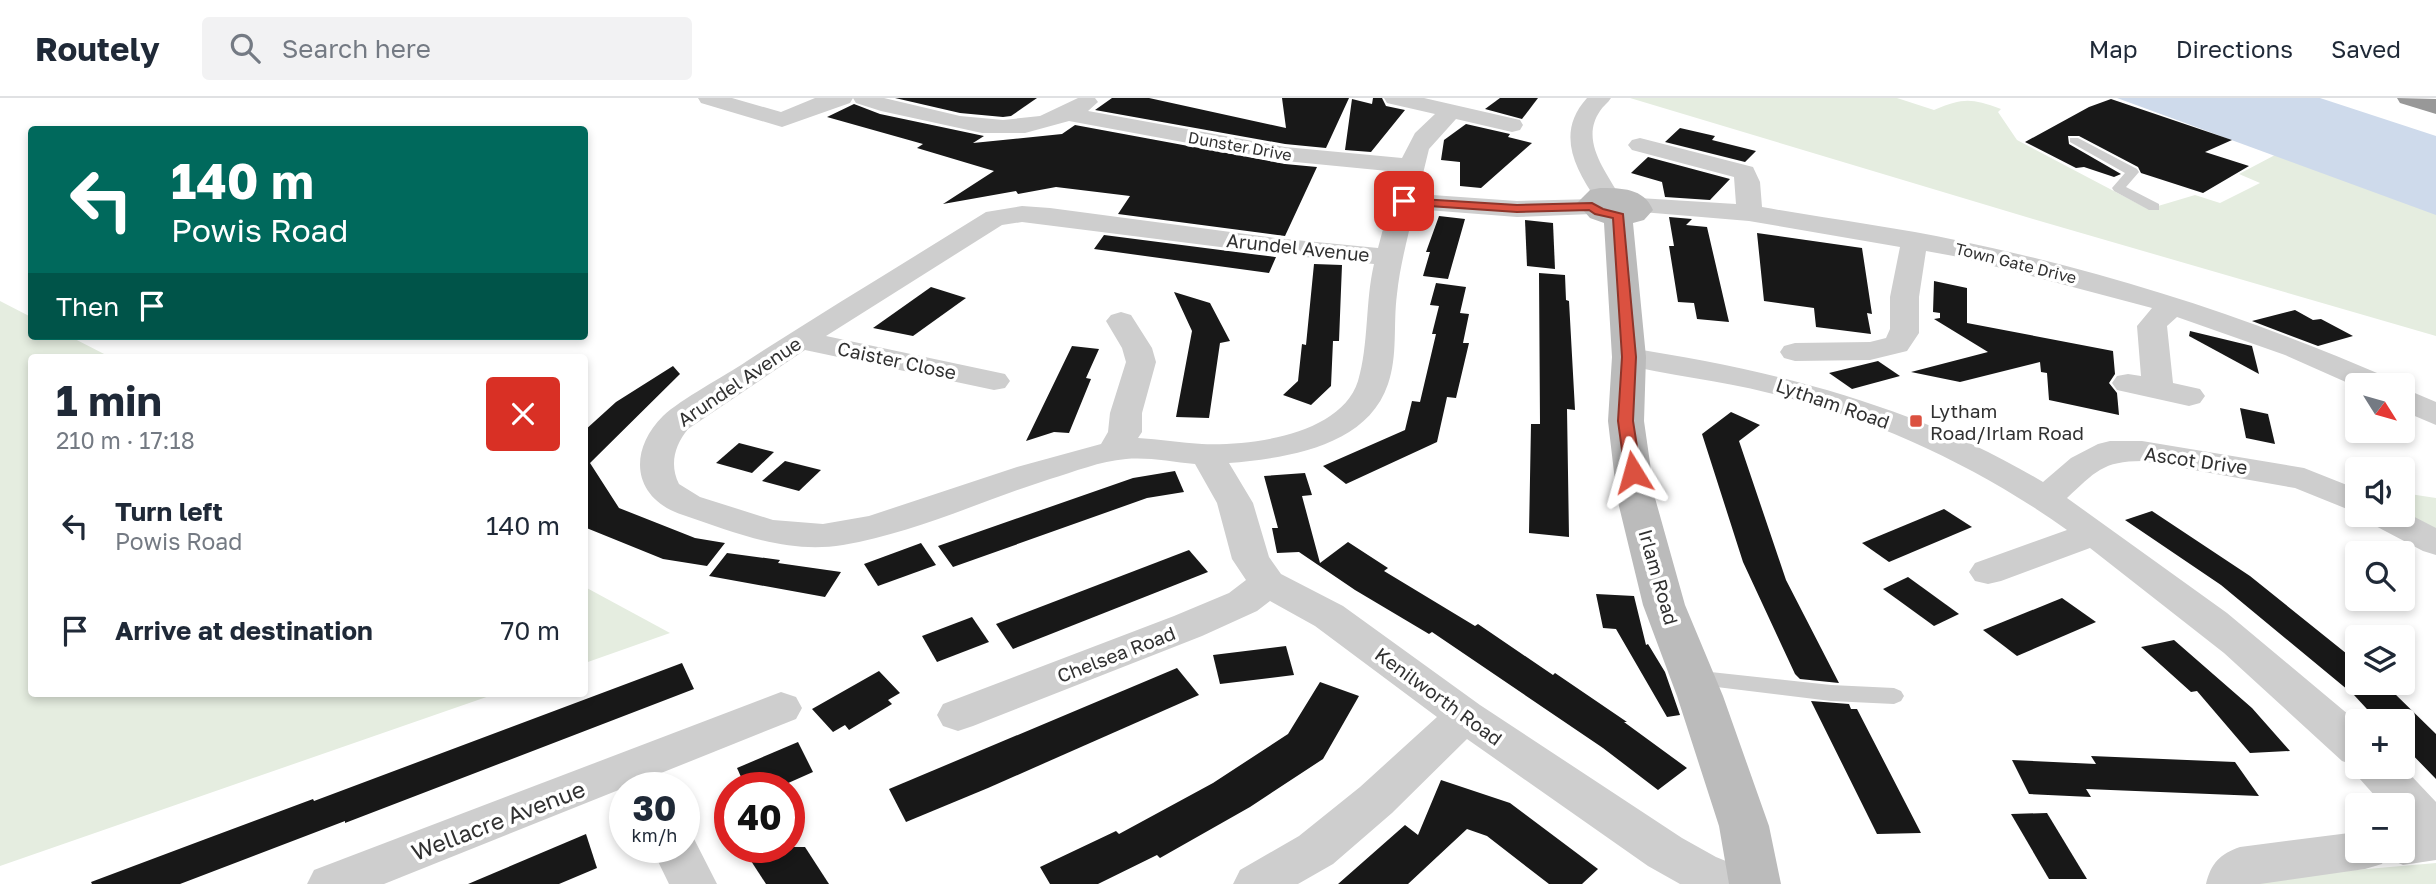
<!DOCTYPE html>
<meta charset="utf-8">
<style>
body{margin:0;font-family:"Golos Text",sans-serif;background:#f2f2f3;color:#1f2937;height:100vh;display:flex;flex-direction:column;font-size:26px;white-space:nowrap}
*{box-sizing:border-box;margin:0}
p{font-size:23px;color:#747a83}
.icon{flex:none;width:38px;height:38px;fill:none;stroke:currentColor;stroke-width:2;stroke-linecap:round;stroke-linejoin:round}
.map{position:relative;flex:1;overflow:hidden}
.sheet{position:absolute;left:28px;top:256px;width:560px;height:343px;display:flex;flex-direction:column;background:#fff;border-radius:7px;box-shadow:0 4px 10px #0003}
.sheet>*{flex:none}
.hud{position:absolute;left:28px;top:28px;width:560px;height:214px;border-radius:7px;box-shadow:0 4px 10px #0003;background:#00695c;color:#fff;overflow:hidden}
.needle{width:46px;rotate:127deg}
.buttons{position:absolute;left:2345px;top:275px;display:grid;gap:14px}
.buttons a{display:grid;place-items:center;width:70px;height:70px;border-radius:7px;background:#fff;box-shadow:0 4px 10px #0003;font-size:35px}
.speed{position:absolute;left:609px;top:674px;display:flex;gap:14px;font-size:35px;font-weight:700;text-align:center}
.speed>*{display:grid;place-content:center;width:91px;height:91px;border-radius:50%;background:#fff;box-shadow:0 4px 10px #0003;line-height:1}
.speed small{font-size:18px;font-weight:400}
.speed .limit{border:10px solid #d22;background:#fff;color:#111}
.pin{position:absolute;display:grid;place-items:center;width:60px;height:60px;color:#fff;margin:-30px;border-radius:14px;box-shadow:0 4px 10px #0006}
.me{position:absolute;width:77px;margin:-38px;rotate:352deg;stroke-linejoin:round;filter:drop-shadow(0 0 5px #0008)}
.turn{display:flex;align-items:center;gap:24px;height:147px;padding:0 28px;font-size:32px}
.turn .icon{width:91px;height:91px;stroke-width:2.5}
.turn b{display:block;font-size:49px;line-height:60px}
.then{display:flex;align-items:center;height:66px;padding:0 28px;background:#0003;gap:14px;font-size:26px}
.round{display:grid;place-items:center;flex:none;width:74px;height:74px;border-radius:7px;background:#f2f2f3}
.summary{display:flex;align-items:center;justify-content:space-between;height:119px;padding:0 28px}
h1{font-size:42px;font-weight:700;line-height:52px}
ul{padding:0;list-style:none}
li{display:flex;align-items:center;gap:21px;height:105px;padding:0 28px}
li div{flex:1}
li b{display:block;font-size:26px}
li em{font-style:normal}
header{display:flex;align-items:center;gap:42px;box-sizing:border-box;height:98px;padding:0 35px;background:#fff;border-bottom:2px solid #e0e1e3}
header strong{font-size:33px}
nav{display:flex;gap:38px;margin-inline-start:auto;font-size:24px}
.search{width:490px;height:63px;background:#f2f2f3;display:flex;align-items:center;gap:18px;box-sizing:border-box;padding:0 24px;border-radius:7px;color:#747a83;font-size:26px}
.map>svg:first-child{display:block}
.green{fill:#e5ede0}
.water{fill:#cedaeb}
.building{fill:#181818}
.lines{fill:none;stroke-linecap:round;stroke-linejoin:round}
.lane{fill:#cecece;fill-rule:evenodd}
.street{fill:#cecece;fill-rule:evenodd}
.secondary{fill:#bbb;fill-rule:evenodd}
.highway{fill:#989898;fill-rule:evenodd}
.route{fill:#db5140;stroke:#8e352a;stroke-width:2}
.poi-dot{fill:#db5140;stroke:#fff;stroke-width:2.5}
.labels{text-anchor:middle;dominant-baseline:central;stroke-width:7;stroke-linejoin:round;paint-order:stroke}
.far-street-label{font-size:16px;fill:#313131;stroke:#fff}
.street-label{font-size:19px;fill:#313131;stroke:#fff}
.poi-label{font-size:19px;fill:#313131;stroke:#fff;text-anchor:start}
.near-street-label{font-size:23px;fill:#313131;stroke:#fff}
</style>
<header>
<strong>Routely</strong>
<div class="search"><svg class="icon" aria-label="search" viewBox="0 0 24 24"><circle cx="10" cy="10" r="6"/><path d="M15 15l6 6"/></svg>Search here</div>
<nav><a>Map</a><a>Directions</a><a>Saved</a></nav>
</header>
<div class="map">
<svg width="2436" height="786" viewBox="0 0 2436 786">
<rect width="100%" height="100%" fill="#fff"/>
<g class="green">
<path d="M1630 0H1897L1934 12C1964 0 1970 0 2001 11L1998 14 2017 42 2148 111 2195 97 2220 105 2260 85 2239 76 2275 57 2436 116V238L2033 121Z"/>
<path d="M0 203 31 219 32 238H69L110 259H32V595H498L0 768Z"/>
<path d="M2403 395 2436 400V438L2403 416Z"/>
<path d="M584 489H585L670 535 585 565Z"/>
<path d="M2436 765V786H2256L2262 780Z"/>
</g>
<path class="water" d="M2117 0H2320L2436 38V117Z"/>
<g class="building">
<path d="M895 0H1037L1011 18 1003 19 960 15Z"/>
<path d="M1112 0H1149L1286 30 1282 0H1349L1326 50 1285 46 1095 12Z"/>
<path d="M1373 0H1382L1386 8 1405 12 1371 54 1345 52 1352 1 1372 6Z"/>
<path d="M1500 0H1538L1522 21 1485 11Z"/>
<path d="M2111 1 2232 42 2205 54 2249 68 2203 95 2141 75 2138 69 2079 38H2068L2069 46 2121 76 2114 79 2084 69 2076 70 2025 44 2089 9Z"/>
<path d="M854 6 880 16 984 38 973 45 1062 36 1075 27 1285 66 1317 69 1285 138 1118 116 1130 98 1056 89 1018 96 1016 93 943 106 994 73 917 50 923 46 827 19Z"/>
<path d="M1466 26 1510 36 1508 39 1532 45 1481 90 1460 88V64L1441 62 1444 42Z"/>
<path d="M1680 30 1715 38 1712 42 1756 53 1745 64 1665 44Z"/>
<path d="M1648 59 1730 81 1710 102 1665 99 1662 84 1631 75Z"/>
<path d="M1439 118 1465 121 1448 181 1423 178 1430 154H1426Z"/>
<path d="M1669 119 1692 121 1686 127 1707 129 1729 224 1697 221 1694 205 1678 204 1669 148H1674Z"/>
<path d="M1525 122 1553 125 1555 171 1527 168Z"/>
<path d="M1757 135 1862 150 1872 216 1867 215 1871 236 1816 229 1814 210 1764 203Z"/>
<path d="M1104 137 1275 159H1276L1269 175 1094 151Z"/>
<path d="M1314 166 1342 167 1341 192 1339 243H1333L1331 288 1311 307 1283 297 1298 283 1302 246 1306 247Z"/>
<path d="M1539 175 1565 177 1566 202 1569 203 1575 312 1567 311 1569 439 1529 435 1531 326H1540Z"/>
<path d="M1934 183 1967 190V225L2113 253 2115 276 2109 285 2117 295 2119 317 2049 302 2047 275 2041 274 2040 264 1960 284 1911 274 1988 254 1934 221 1940 220V215L1933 214Z"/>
<path d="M1436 185 1466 189 1460 215 1469 216 1463 245H1469L1456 300 1447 299 1437 344 1346 386 1323 368 1405 332 1412 303 1420 304 1436 236H1432L1439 208 1430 207Z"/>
<path d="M931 189 966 200 913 238 873 230Z"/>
<path d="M1174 194 1210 205 1230 243 1220 245 1209 320 1176 319 1192 233Z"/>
<path d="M2295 212 2313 222 2321 221 2353 238 2318 248 2252 223Z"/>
<path d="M2190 233 2252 248 2259 276 2189 238Z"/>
<path d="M1072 248 1099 251 1086 280 1091 281 1069 335 1054 334 1026 343Z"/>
<path d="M1878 263 1900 278 1852 291 1829 275Z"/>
<path d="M673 268 680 276 590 365 619 410 695 440 725 445 707 468 663 461 584 429V333L616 304Z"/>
<path d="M2240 310 2268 316 2275 346 2246 340Z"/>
<path d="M1731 314 1760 327 1739 343 1786 482 1839 585 1800 581 1795 576 1743 464 1702 336Z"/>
<path d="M739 345 774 354 752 375 716 365Z"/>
<path d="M785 363 821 372 799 393 762 383Z"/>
<path d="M1175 373 1184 394 1147 400 953 469 938 448 1133 380Z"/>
<path d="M1305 375 1312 397 1302 398 1320 465 1348 444 1388 470 1384 473 1475 528 1478 526 1553 577 1555 575 1627 624H1624L1687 670 1658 692 1603 650 1432 534 1429 536 1355 492 1299 454 1277 455 1272 430H1278L1264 378Z"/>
<path d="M1944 411 1972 429 1889 464 1862 445Z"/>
<path d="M2152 413 2250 478 2357 564V596L2393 594 2436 636V681L2403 647V623H2378L2354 597 2221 487 2125 422Z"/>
<path d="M921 445 936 467 878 488 864 466Z"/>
<path d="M1189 452 1208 474 1013 551 996 526Z"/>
<path d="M727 455 780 462 778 465 841 474 825 499 709 478Z"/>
<path d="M1908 479 1959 516 1934 528 1883 491Z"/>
<path d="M1596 496 1634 498 1646 547 1648 546 1665 574 1680 617 1667 619 1616 531 1603 530Z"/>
<path d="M2062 500 2096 524 2017 558 1983 532Z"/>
<path d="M972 519 989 544 937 564 922 538Z"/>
<path d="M2174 542 2252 610 2290 653 2250 655 2197 593 2191 594 2141 549Z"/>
<path d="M1286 548 1294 577 1220 586 1213 557Z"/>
<path d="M682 565 694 591 345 725V723L180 786H92L91 784 203 742 313 701 314 703Z"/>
<path d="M1177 570 1199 597 988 690 906 724 889 691Z"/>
<path d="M879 573 900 595 888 602 892 606 849 632 845 627 833 634 812 611Z"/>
<path d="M1320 584 1359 598 1323 661 1250 709 1160 760 1157 757 1098 786H1050L1040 769 1116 733 1119 736 1213 685 1288 636Z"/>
<path d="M1811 603 1849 606 1851 611H1857L1921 735 1877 736Z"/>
<path d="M798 644 813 674 777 690H746L737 670Z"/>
<path d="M2091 658 2235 664 2259 698 2086 691 2091 699 2029 696 2012 662 2096 666Z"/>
<path d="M1441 682 1510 705 1598 771 1582 786H1549L1487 738 1467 731 1408 786H1338L1405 727 1418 737Z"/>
<path d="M2047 715 2087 781H2049L2011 716Z"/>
<path d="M586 736 597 770 559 786H468Z"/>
<path d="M742 749H805L829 786H766Z"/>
</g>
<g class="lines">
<g class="lane">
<path d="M2070 40H2078L2137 71 2139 74 2126 89 2159 106V112H2149L2114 93 2112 90 2125 75 2070 44Z"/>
<path d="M1692 572 1831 587 1894 590 1901 593 1904 598 1901 603 1894 606 1831 603 1692 586 1685 584 1682 579 1685 574Z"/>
</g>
<g class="street">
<path d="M698 0H732L781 14 815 0H884L960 18 1003 22 1040 18 1078 0H1095L1098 4 1088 13 1285 49 1402 60 1415 35 1435 16 1387 5 1384 0H1424L1520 22 1523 27 1520 32 1512 34 1456 21 1429 51 1418 96 1517 103 1596 101C1574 69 1556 34 1587 0H1611C1608 5 1603 8 1600 13 1580 42 1605 72 1619 97L1615 102 1602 103 1605 108 1601 113 1592 116 1517 119 1414 111C1408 139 1400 167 1397 196 1393 226 1398 258 1388 286 1367 349 1286 360 1229 365L1253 405 1269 459 1281 476 1343 508 1480 607 1682 740 1716 759 1748 772 1755 786H1680L1648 768 1467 641 1392 715 1333 766 1298 786H1233L1240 772 1299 738 1360 689 1437 619 1315 528 1270 503 1257 513 1202 538 973 628 958 633 943 628 937 617 943 606 1174 518 1229 495 1246 482 1232 461 1217 405 1195 366C1172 364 1149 359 1126 361 1100 363 1074 374 1050 381 981 403 914 435 843 447 786 456 736 435 683 417 633 401 627 354 663 318 681 301 725 278 747 263 826 212 906 164 986 114L1022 108 1050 110 1275 140 1378 150 1398 74 1285 63 1069 23 1025 35H982L881 13 856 5 853 0 850 5 782 29 701 5ZM1022 124 1275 156 1374 166C1365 204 1369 246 1358 283 1341 337 1250 348 1202 346 1181 345 1159 341 1138 340L1142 334V315L1156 264 1152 250 1131 217 1121 214 1111 217 1106 223 1122 250 1126 264 1110 315 1108 334 1101 346 1017 369 869 418 823 426 773 422 700 399 679 386C669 366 675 347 688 331L805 252 994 292 1005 290 1010 283 1005 276 826 238 1002 127Z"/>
<path d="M1640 40 1753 69 1760 84 1762 109C1828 121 1895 129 1960 143 2108 174 2251 220 2389 280L2394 287H2357V289L2285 257 2177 219 2167 228 2173 285 2200 291 2205 298 2200 305 2189 308 2117 292 2112 285 2117 278 2128 276 2141 278 2137 228 2152 210 1959 159 1926 153 1919 199V235L1907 253 1870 262 1795 263 1784 260 1780 254 1784 248 1795 245 1870 244 1886 240 1890 231V199L1900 149 1749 123 1630 113 1626 108 1630 103 1639 100 1736 106 1734 79 1632 52 1628 47 1632 42Z"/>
<path d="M1629 250C1774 272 1916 308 2043 384L2071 360 2098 346 2110 343H2142L2304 370 2357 391V415L2295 390 2142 363C2103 363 2095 374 2067 400L2227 515 2349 617 2357 625V668H2402L2436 704V762L2403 767 2385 759 2382 766 2365 771 2260 786H2206C2211 765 2220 756 2240 749L2357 734V752H2403V707H2383L2359 680 2354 667 2342 663 2224 555 2090 450 2001 483 1988 486 1975 483 1969 474 1975 465 2067 432C1977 368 1876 321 1769 295 1720 282 1668 278 1618 265L1614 259 1618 253Z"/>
<path d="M2403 290 2436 304V327L2403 313Z"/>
<path d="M2403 413 2436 430V457L2423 453 2368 424 2363 416H2403Z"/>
<path d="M781 594 796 599 802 610 796 621 384 786H307L314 772Z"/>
<path d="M684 733 691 735 717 786H669L651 749H684Z"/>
</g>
<path class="secondary" d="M1600 90C1621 90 1644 90 1653 112L1644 122 1633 125 1646 259 1644 323 1655 400 1685 507 1723 598 1769 728 1781 786H1729L1719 728 1677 598 1643 507 1617 400 1608 323 1612 259 1604 125 1590 120 1577 105 1590 92Z"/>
<path class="highway" d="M2397 0 2436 1V16L2400 5Z"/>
</g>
<path class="route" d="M1404 100 1517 107 1592 105 1603 111 1623 116 1636 259 1633 323 1641 374 1638 378H1627L1625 374 1618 323 1622 259 1613 120 1595 116 1589 112 1517 114 1400 106V101Z"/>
<rect class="poi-dot" x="1909" y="316" width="14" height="14" rx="3.5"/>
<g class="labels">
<g class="far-street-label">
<text transform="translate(1240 48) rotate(10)">Dunster Drive</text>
<text transform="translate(2016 165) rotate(14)">Town Gate Drive</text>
</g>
<g class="street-label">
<text transform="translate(1298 149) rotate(6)">Arundel Avenue</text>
<text transform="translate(897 262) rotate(12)">Caister Close</text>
<text transform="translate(739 283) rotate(-34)">Arundel Avenue</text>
<text transform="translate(1833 305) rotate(19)">Lytham Road</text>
<text transform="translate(2196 362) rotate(8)">Ascot Drive</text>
<text transform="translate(1659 479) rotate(74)">Irlam Road</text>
<text transform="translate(1116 556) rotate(-21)">Chelsea Road</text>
<text transform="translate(1439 598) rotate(36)">Kenilworth Road</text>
</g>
<g class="poi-label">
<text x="1930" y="312">Lytham<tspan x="1930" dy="22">Road/Irlam Road</tspan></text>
</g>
<g class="near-street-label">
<text transform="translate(498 722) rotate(-21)">Wellacre Avenue</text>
</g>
</g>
</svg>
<div class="buttons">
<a><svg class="needle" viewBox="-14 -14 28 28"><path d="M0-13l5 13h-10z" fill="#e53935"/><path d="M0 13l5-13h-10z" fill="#747a83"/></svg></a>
<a><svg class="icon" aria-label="sound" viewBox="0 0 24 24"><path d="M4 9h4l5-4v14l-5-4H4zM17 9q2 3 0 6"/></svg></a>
<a><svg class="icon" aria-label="search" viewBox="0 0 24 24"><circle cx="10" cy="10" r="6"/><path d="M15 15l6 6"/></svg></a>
<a><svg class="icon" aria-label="layers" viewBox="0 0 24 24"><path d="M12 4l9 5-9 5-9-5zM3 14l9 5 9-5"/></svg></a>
<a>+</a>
<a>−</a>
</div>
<div class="speed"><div>30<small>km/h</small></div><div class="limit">40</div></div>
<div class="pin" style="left:1404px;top:103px;background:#d93025"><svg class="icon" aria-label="arrive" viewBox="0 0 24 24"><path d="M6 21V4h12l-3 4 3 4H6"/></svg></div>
<svg class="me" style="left:1633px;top:374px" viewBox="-20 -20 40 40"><path d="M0-17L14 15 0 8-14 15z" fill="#db5140" stroke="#fff" stroke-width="4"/></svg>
<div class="hud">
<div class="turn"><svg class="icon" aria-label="left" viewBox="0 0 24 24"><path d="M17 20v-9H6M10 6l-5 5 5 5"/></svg><div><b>140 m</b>Powis Road</div></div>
<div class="then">Then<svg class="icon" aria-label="arrive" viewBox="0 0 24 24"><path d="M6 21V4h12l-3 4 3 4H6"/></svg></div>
</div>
<section class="sheet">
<div class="summary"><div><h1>1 min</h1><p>210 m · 17:18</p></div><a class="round" style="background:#d93025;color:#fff"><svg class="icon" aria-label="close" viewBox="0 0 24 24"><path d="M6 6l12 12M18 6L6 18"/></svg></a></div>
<ul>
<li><svg class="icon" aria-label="left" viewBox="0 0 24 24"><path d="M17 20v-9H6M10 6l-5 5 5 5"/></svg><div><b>Turn left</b><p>Powis Road</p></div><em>140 m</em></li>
<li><svg class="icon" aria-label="arrive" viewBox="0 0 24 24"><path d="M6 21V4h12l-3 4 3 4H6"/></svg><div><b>Arrive at destination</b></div><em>70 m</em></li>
</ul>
</section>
</div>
